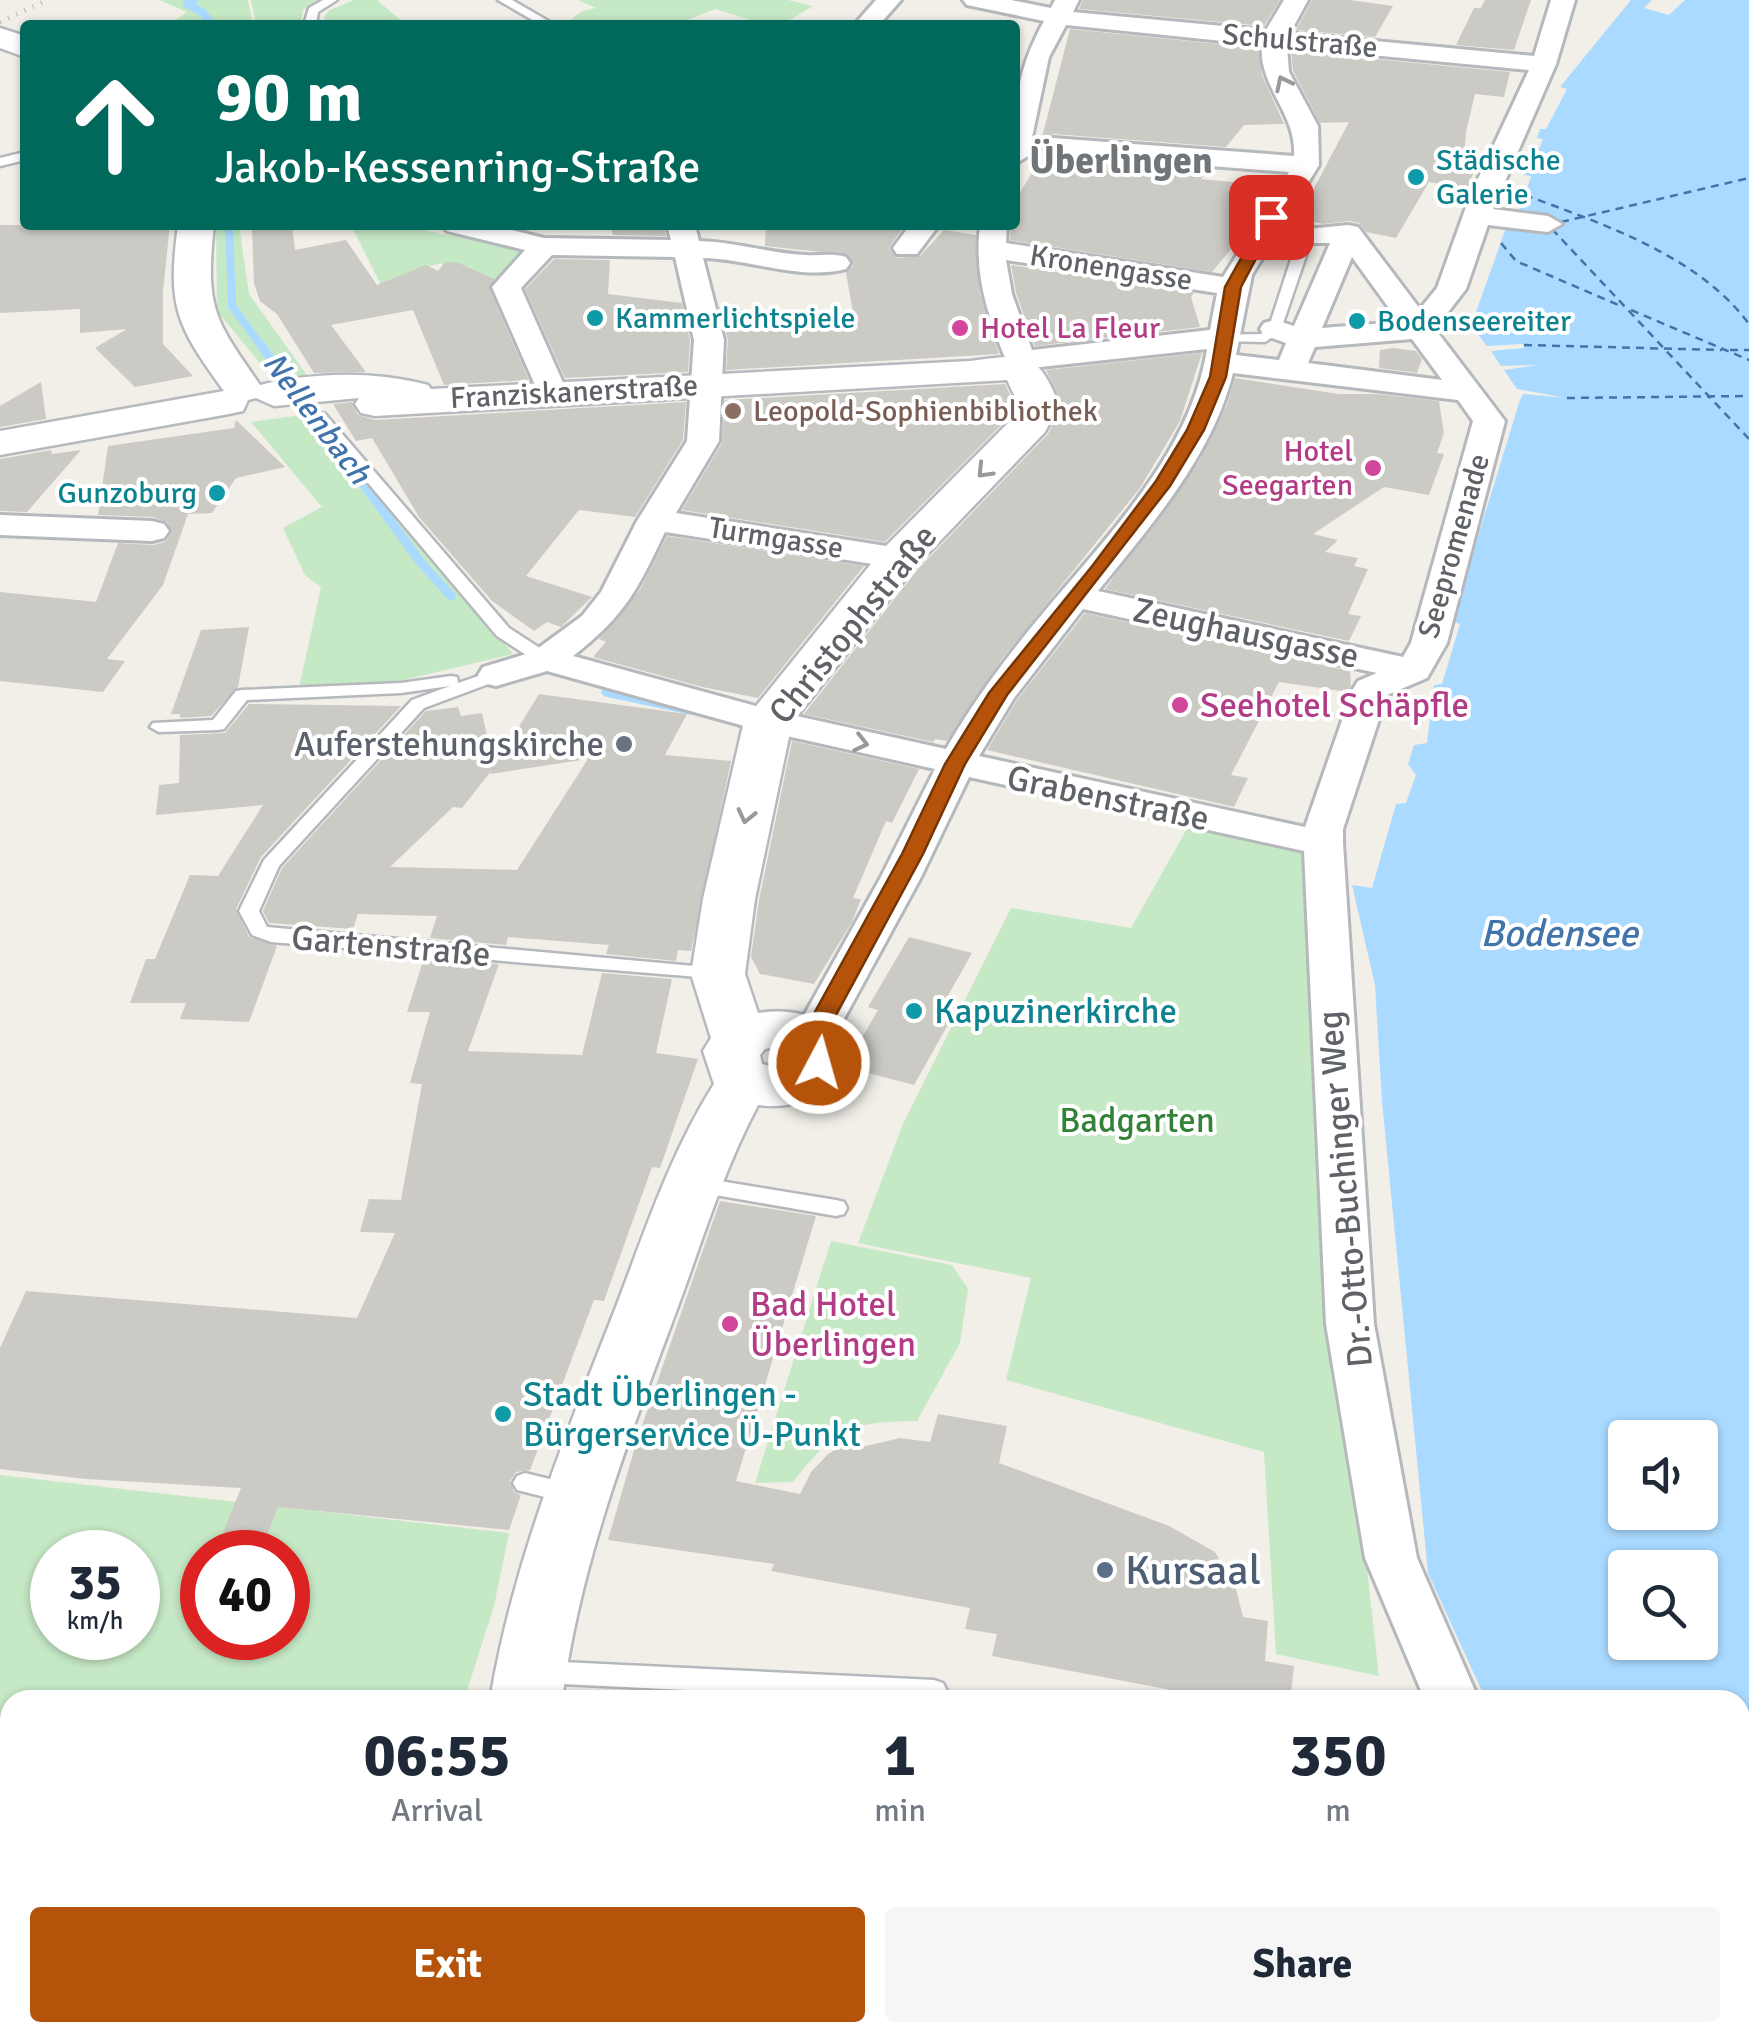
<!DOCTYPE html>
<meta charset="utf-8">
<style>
body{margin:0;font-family:Signika,sans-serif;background:#f6f6f7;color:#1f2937;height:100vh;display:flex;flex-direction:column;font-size:38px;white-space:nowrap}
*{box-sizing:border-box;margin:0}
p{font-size:32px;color:#747a83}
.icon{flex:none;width:55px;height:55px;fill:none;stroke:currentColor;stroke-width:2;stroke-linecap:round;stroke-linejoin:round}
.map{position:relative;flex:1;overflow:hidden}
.panel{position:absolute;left:0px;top:1690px;width:1750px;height:352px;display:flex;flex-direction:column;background:#fff;border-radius:30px 30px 0 0;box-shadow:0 2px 8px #0004}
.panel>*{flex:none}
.hud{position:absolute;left:20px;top:20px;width:1000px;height:210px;border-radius:10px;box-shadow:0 2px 8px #0004;background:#00695c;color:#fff;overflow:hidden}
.tools{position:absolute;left:1608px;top:1420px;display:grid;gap:20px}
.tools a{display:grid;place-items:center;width:110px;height:110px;border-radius:10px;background:#fff;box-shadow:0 2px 8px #0004;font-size:50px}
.speed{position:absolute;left:30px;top:1530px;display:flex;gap:20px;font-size:50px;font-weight:700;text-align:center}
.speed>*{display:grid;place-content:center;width:130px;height:130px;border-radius:50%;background:#fff;box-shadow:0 2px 8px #0004;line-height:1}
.speed small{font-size:25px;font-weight:400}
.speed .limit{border:15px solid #d22;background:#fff;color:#111}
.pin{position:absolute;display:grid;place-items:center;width:85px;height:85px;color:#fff;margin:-42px;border-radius:20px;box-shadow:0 5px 15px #0006}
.me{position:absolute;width:110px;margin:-55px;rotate:6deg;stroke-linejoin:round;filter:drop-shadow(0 0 8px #0008)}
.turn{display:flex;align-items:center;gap:35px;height:210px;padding:0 30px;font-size:45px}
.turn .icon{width:130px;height:130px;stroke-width:2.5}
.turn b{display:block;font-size:70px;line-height:85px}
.eta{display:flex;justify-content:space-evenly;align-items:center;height:170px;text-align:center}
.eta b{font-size:60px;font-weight:800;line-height:70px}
.primary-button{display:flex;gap:20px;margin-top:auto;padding:20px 30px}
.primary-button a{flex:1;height:115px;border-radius:10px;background:#b45309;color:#fff;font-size:40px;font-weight:800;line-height:115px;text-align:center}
.primary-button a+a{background:#f6f6f7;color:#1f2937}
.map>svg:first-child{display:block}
.green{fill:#c5e8c5;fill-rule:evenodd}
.water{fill:#aadaff;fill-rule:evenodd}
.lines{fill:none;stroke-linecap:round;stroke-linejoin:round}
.stream-far1{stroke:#aadaff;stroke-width:8}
.stream{stroke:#aadaff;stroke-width:9}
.ferry{stroke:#4174aa;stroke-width:2.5;stroke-dasharray:8 6;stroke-linecap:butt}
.building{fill:#cccac5;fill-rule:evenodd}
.lane-casing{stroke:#b5b8bc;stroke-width:5}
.street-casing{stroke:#b5b8bc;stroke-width:6}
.secondary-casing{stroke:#b6babf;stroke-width:5}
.lane{fill:#fff;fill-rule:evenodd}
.street{fill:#fff;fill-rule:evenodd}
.secondary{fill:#fff;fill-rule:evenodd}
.rail{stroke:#b6b7b8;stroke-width:5;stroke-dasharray:1 8;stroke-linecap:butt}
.oneway{stroke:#979a9d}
.route{fill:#b45309;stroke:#753606;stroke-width:2.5}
.culture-dot{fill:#0f9aa8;stroke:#fff;stroke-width:4}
.hotel-dot{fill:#d1479c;stroke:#fff;stroke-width:4}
.education-dot{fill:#8d6e63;stroke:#fff;stroke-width:4}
.worship-dot{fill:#6b7280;stroke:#fff;stroke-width:4}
.service-dot{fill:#5c6f8a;stroke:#fff;stroke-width:4}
.labels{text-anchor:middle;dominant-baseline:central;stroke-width:8;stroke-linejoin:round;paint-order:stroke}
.far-street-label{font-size:30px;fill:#5f6368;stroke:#fff}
.far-culture-label{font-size:30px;fill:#0d838f;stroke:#fff;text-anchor:start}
.far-hotel-label{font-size:30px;fill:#b23c85;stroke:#fff;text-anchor:start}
.far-education-label{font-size:30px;fill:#785e54;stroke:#fff;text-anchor:start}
.far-water-label{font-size:32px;font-style:italic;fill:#4174aa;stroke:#fff}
.street-label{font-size:35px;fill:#5f6368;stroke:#fff}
.hotel-label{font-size:35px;fill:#b23c85;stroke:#fff;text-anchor:start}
.worship-label{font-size:35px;fill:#5b616d;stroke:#fff;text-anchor:end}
.culture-label{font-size:35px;fill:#0d838f;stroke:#fff;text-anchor:start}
.park-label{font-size:35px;fill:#348238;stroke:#fff}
.far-district-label{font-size:38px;font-weight:bold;fill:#70757a;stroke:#fff}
.water-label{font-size:38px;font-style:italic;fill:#4174aa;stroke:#fff}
.near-service-label{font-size:42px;fill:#4e5e75;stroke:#fff;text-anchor:start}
</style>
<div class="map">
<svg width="1749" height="2042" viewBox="0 0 1749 2042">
<rect width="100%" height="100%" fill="#f1efe8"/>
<g class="green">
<path d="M159 0H248L253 25H169L187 12Z"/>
<path d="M251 0H317L303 10 300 25H256Z"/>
<path d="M354 0H377L406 25H327L324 17 328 11Z"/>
<path d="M578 0H788L813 6 781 25H766L715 9 675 25H564L582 11 596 8Z"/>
<path d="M216 225H239L249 294 309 378 273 379 217 311Z"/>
<path d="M403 226 532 252 506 303 493 305 470 267C434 256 414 273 382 287L353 229Z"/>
<path d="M309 414 513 654 361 690 298 693 321 587 305 575 283 528 322 507 251 422Z"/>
<path d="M1188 827 1317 854 1343 1354 1379 1676 1276 1654 1264 1452 1006 1380 1031 1278 858 1243 903 1124 1011 908 1131 928Z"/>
<path d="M831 1241 952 1265 968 1289 960 1343 917 1421C848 1422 836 1428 793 1482L755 1483Z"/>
<path d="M0 1475 509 1533 494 1606 464 1700H10V2032L76 2033 73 2042H0ZM52 1552H138V1638H52ZM202 1552H288V1638H202Z"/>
</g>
<path class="water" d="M1631 0H1652L1644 8 1669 15 1685 0H1749V2042H1089L1072 2033 1740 2032V1700H1486L1428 1573 1382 1101 1375 985 1352 885 1372 888 1396 804 1406 803 1416 775 1408 764 1414 745 1427 743 1434 685 1442 684 1460 624 1452 621 1520 400 1523 394 1567 398 1517 389 1504 370 1539 365 1501 366 1491 351 1524 348 1523 344 1487 346 1471 326 1507 225 1548 224 1552 217 1520 212 1517 194 1525 195 1531 176 1524 175 1527 165 1535 166 1538 157 1530 156 1534 147H1540L1543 139 1537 138 1540 129H1546L1567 89 1560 87ZM1625 1438H1700V1512H1625ZM1625 1568H1700V1642H1625Z"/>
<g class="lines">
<g class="stream-far1">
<path d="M194 0 187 4 202 12 212 25"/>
<path d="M229 225 232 306 262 347"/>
</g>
<g class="stream">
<path d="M260 344 422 564 451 596"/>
<path d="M606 692 690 710"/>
</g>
<g class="ferry">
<path d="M1525 195C1602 224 1698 255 1749 324"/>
<path d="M1561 222 1749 178"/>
<path d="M1552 229 1749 439"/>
<path d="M1501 243 1516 261 1623 307"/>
<path d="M1631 310 1749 360"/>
<path d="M1524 345 1722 350"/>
<path d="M1730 350H1749"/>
<path d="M1567 398 1749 396"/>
</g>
</g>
<g class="building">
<path d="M1083 0H1280L1264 26 1079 9Z"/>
<path d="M1312 0H1350L1393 6 1375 37 1296 30Z"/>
<path d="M1485 0H1531L1514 50 1456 45 1474 8H1481Z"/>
<path d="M1070 29 1258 48 1262 75 1284 124 1244 125 1226 147 1053 134 1041 141Z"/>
<path d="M1291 51 1510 72 1504 97 1475 94 1466 132 1464 156 1475 167 1468 189 1429 182 1396 238 1366 232 1359 223 1349 221 1324 224 1292 217 1309 189 1313 190 1349 122 1320 123 1293 71Z"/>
<path d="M1039 150 1053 158 1208 170 1201 179 1276 186 1254 221 1212 272 1010 240 1011 225H1015V201L1035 168Z"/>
<path d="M0 225H170L163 291V344L193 376 135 387 95 348 127 329 80 333V309L0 313Z"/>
<path d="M292 225 295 250 346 240 377 285 426 265 438 271 445 262 459 263 494 279 489 288 529 380 444 385 413 310 331 325 366 372 314 373 277 314 260 301 254 283 252 228Z"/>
<path d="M611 225H664L666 236 613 235Z"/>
<path d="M766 225H899L902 229 889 248 897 258 920 256 944 230 976 235 980 294 999 354 726 370 728 340 719 307 855 323 846 273 853 265 849 255 765 246Z"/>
<path d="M554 259 610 260 608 294 682 303 690 340 688 372 565 378 525 289Z"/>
<path d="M1011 265 1194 293 1191 297 1200 327 1035 346 1016 293Z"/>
<path d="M1393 348 1416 351 1422 359 1417 373 1379 368 1380 350Z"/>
<path d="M1202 353 1180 421 1140 488 1002 659 947 741 935 739 933 742 804 714 918 569 1048 434 1062 404 1046 370Z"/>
<path d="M1235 378 1339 394H1377L1439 401 1444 433 1437 453 1444 454 1429 495 1384 487 1313 534 1338 540 1325 552 1358 558 1354 566 1368 569 1348 614 1361 616 1349 641 1105 589 1198 463 1227 405Z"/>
<path d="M41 382 46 419 0 427V406Z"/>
<path d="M1005 384 1015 405 1010 416 885 542 682 510 722 443 725 400Z"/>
<path d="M352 402 358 415 375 420 686 402 683 440 635 517 579 510 526 576 592 597 561 627 547 622 534 631 492 601 419 517 372 438 356 441 333 404Z"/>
<path d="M236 420 285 467 236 478 212 513 188 514 163 585 107 659 125 661 103 692 0 681V592L96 602 118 543 153 545 165 542 172 533 167 522 153 517 98 515 108 446 234 428Z"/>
<path d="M51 450 52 454 81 450 27 512 0 511V459Z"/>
<path d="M667 536 864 566 758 698 702 687 593 657 606 642 599 639 641 588Z"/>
<path d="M1085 613 1350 671 1351 686 1348 692 1279 682 1231 775 1248 778 1234 807 987 750 1017 700Z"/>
<path d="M249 627 238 687 211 716 180 718V714H171L201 630Z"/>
<path d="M539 694 687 714 665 755 731 761 691 951 678 950 676 961 606 954 609 945 508 937 506 945 430 938 437 916 358 914 353 929 269 923 263 911 282 868 426 711 458 707 461 716 482 713 494 767ZM588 759 517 870 390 867 453 807 462 808 492 770 490 774Z"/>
<path d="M249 704 401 706 261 857 236 909 249 937 277 946 249 1022 180 1019 186 1003H130L146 959H155L190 875 218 876 263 805 156 815 159 785 179 783 180 735 225 733Z"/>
<path d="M792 741 919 769 892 823 886 821 853 898 861 899 852 922 814 984 760 974 751 957 759 900Z"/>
<path d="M909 937 972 953 941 1008 955 1012 914 1085 845 1067 878 1010 868 1007Z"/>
<path d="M424 958 499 964 468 1051 582 1055 602 973 672 979 656 1053 698 1059 660 1168 652 1167 604 1301 594 1300 530 1470 516 1472 510 1481 514 1492 521 1495 509 1530 278 1507 265 1540 248 1549 230 1547 222 1535 241 1488 86 1479 0 1469V1348L26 1291 357 1318 395 1233 360 1232 369 1199 401 1200 422 1084 410 1083 430 1012H407Z"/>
<path d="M720 1201 816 1216 736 1481 800 1494 811 1472 828 1454 849 1442 853 1449 900 1438 930 1442 938 1414 1007 1426 999 1463 1169 1526 1215 1552 1235 1585 1243 1617 1268 1621 1265 1661 1294 1666 1290 1700H1186L1187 1693 992 1656 997 1634 965 1629 970 1608 771 1571 774 1564 608 1540 637 1440Z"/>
</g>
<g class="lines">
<g class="lane-casing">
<g id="lane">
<path d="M323 0H337L318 12 316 25H304L309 8Z"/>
<path d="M498 0H512L555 25H541Z"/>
<path d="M25 152V160L0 166V158Z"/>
<path d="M1261 229 1281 228 1302 234 1309 247 1280 332 1265 342 1218 341V335L1261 334 1269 327 1295 247 1292 240 1256 236V230Z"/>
<path d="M320 413 325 414 509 628 552 656V664H540L497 636 315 420V414Z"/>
<path d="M496 670 502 671V679L424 708 279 866 259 911 267 927 716 968 723 969 726 974 723 979 271 942 252 935 239 911 264 860 412 700 450 686 401 693 247 700 224 729 218 730 159 732 150 727 153 723 213 720 236 691 242 690 401 683 451 676 457 677 458 683Z"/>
<path d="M695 1177 836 1200 844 1202 847 1208 844 1214 836 1216 687 1190 684 1185 687 1180Z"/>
<path d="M525 1473 582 1487 585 1494 582 1501 573 1504 517 1490 513 1483 517 1476Z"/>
<path d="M541 1661 934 1680 943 1683 947 1691 940 1700H890L541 1683 532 1680 528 1672 532 1664Z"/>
<path d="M129 2032H170L166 2042H125Z"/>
</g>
</g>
<g class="street-casing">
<g id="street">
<path d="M876 0H901L879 25H854Z"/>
<path d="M963 0H1011L1051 8 1055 0H1079L1073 12 1266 30 1284 0H1308L1290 33 1534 56 1551 0H1575L1556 64 1493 209 1548 216 1562 224 1548 232 1488 225 1466 289 1435 329 1505 421 1447 643 1427 678 1387 695 1343 829V843L1374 1324 1417 1558 1479 1700H1425L1365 1558 1326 1324 1304 851 969 777 921 877 833 1039 827 1049 812 1053 797 1049 791 1039 881 877 935 769 755 729 547 671 496 686 483 683 478 675 483 667 533 652 582 616 601 592 637 521 687 441 694 340 675 257 552 255 521 288 568 394 564 401H542L492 287 525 250 447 231 443 225H492L544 238 671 240 667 225H695L699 241C735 242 769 253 805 255 819 256 832 253 846 257L850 263 846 269C799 281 751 259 703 258L724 340 719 441 676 513 899 548 911 551 916 558 911 565 899 568 665 532C638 589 625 616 573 656L774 711 946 749C974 700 1008 655 1044 612 1108 535 1191 452 1207 349L1031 368 1016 376 1005 373 1001 367 1006 360C987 315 974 273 980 226L1007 225 1006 243 1223 277 1289 172 1053 154 1040 146 1053 138 1294 156C1297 114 1258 86 1262 45L1066 25 1049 57 1028 156 1015 164C1015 104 1015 75 1044 21L967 5ZM1287 47 1529 70 1470 196 1437 288 1420 309 1358 227 1348 225 1287 231 1283 237 1287 243H1330L1294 326 1275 320 1264 323 1260 329 1264 335 1286 343 1279 360 1236 355 1252 275 1319 165 1318 126 1289 72ZM1352 257 1399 322 1322 328ZM1006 260 1217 293 1210 330 1032 350 1012 294ZM1412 339 1442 380 1308 363 1315 347ZM1233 373 1458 400 1473 421 1411 643 1403 657 1098 591C1150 527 1213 455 1233 373ZM1083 609 1377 673 1358 681 1353 689 1305 827 979 756 1014 698Z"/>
<path d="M910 225H939L917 254H897L893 248Z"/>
<path d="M0 515 152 521 164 524 169 531 164 538 152 541 0 535Z"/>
<path d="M1420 2032H1481L1480 2042H1418Z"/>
</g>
</g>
<g class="secondary-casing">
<g id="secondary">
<path d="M0 28 25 36V57L0 48Z"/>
<path d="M178 225H214C205 308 214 319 260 385 315 372 374 371 428 385L431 389 970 361C1024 354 1038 350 1059 405L1045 432 915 567 792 723 755 899 745 974 758 1013C794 1007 839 1017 845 1058 827 1095 799 1110 758 1105 723 1171 702 1242 676 1312 628 1440 580 1564 562 1700H490C513 1562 565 1437 616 1307 645 1231 670 1154 714 1084L703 1051 711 1038 691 974 703 899 744 721 883 549 1013 418 1019 405 1007 380 375 416 361 413 355 404 359 398 274 406 256 398 248 400 243 411 229 414 0 455V431L224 391C176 325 167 307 178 225ZM777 1047 789 1052V1060L778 1068 762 1064 760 1055 765 1049Z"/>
<rect x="476" y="2032" width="80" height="10"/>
</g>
</g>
<use href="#lane" class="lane"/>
<use href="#street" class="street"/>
<use href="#secondary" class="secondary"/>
<path class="rail" d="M0 22 48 0"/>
</g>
<defs><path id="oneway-chevron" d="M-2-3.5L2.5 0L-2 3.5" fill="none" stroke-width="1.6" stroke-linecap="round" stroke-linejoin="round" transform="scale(2.5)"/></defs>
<g class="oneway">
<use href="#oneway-chevron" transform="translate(1283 83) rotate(-116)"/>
<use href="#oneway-chevron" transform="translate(984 471) rotate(134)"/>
<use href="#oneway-chevron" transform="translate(861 743) rotate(13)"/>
<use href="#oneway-chevron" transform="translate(746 816) rotate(103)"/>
</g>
<path class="route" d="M1266 214 1278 217 1241 287 1226 377 1204 430 1170 486 1007 695 965 764 923 854 823 1039 830 1050V1063L819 1071 811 1069 800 1039 902 854 945 764 989 693 1093 565 1156 481 1187 430 1210 377 1225 287Z"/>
<g class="culture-dot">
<circle cx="1416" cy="177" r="10"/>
<circle cx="595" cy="318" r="10"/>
<circle cx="1357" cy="321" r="10"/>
<circle cx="217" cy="493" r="10"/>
<circle cx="914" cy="1011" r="10"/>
<circle cx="503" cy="1414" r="10"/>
</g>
<g class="hotel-dot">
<circle cx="960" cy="328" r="10"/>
<circle cx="1373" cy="468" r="10"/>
<circle cx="1180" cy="705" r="10"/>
<circle cx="730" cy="1324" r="10"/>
</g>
<circle class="education-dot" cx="733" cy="411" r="10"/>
<circle class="worship-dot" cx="624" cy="744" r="10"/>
<circle class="service-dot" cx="1105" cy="1570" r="10"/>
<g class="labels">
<g class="far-street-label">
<text transform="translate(1300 41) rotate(5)">Schulstraße</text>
<text transform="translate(1111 268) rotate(9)">Kronengasse</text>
<text transform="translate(574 392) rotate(-3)">Franziskanerstraße</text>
<text transform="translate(776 538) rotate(9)">Turmgasse</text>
<text transform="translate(1454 546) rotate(-74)">Seepromenade</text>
</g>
<g class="far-culture-label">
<text x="1436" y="160">Städische<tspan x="1436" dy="34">Galerie</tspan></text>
<text x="615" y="318">Kammerlichtspiele</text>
<text x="1377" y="321">Bodenseereiter</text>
<text x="197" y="493" text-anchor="end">Gunzoburg</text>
</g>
<g class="far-hotel-label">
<text x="980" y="328">Hotel La Fleur</text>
<text x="1353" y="451" text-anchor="end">Hotel<tspan x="1353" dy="34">Seegarten</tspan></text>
</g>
<g class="far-education-label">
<text x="753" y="411">Leopold-Sophienbibliothek</text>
</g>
<g class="far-water-label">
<text transform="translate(317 418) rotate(53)">Nellenbach</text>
</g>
<g class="street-label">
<text transform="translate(853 624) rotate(-51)">Christophstraße</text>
<text transform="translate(1246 633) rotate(12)">Zeughausgasse</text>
<text transform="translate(1108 798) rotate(12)">Grabenstraße</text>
<text transform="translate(391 946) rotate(5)">Gartenstraße</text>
<text transform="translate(1345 1189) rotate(-95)">Dr.-Otto-Buchinger Weg</text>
</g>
<g class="hotel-label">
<text x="1200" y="705">Seehotel Schäpfle</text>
<text x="750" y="1304">Bad Hotel<tspan x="750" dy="40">Überlingen</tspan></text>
</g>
<g class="worship-label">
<text x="604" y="744">Auferstehungskirche</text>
</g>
<g class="culture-label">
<text x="934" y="1011">Kapuzinerkirche</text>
<text x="523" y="1394">Stadt Überlingen -<tspan x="523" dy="40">Bürgerservice Ü-Punkt</tspan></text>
</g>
<g class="park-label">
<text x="1137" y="1120">Badgarten</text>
</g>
<g class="far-district-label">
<text x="1121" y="160">Überlingen</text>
</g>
<g class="water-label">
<text x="1559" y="933">Bodensee</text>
</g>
<g class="near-service-label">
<text x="1125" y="1570">Kursaal</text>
</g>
</g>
</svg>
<div class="tools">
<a><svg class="icon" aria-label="sound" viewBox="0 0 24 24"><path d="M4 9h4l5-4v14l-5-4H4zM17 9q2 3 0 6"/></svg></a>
<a><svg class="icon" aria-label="search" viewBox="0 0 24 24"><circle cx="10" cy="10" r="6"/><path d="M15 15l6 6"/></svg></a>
</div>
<div class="speed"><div>35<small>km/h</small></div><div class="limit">40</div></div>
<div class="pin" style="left:1271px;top:217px;background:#d93025"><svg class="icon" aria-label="arrive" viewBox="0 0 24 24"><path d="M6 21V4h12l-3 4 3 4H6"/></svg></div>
<svg class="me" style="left:819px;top:1063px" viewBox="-20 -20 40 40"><circle r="17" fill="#b45309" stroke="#fff" stroke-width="3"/><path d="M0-11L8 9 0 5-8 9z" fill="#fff"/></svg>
<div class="hud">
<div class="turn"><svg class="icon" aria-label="ahead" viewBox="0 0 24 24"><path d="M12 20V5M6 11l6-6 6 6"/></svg><div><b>90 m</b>Jakob-Kessenring-Straße</div></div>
</div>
<section class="panel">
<div class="eta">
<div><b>06:55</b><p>Arrival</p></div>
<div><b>1</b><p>min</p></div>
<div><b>350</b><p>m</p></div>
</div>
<div class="primary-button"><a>Exit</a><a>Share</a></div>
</section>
</div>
